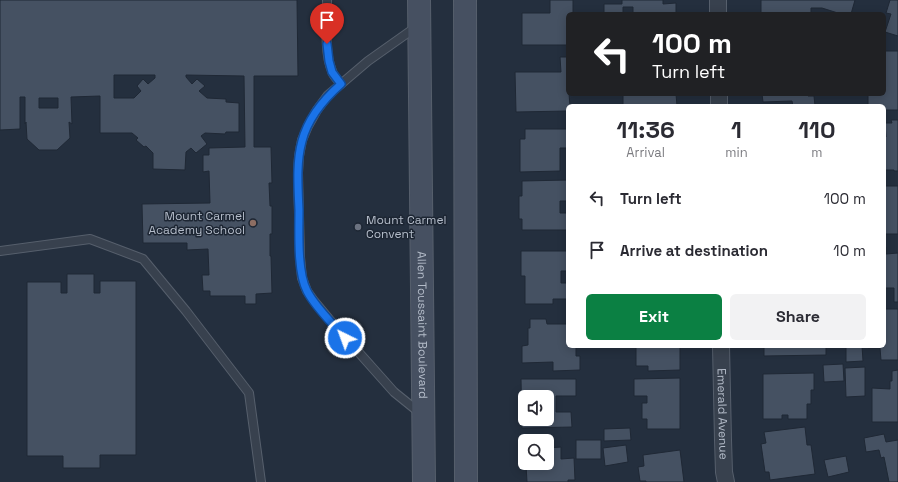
<!DOCTYPE html>
<style>
body{margin:0;font-family:"Space Grotesk",sans-serif;background:#f2f2f3;color:#2b2b33;height:100vh;display:flex;flex-direction:column;font-size:15px;white-space:nowrap}
*{box-sizing:border-box;margin:0}
p{font-size:13px;color:#7c7c81}
.icon{flex:none;width:22px;height:22px;fill:none;stroke:currentColor;stroke-width:2;stroke-linecap:round;stroke-linejoin:round}
.map{position:relative;flex:1;overflow:hidden}
.details{position:absolute;left:566px;top:104px;width:320px;height:244px;display:flex;flex-direction:column;background:#fff;border-radius:6px;box-shadow:0 2px 10px #0003}
.details>*{flex:none}
.banner{position:absolute;left:566px;top:12px;width:320px;height:84px;border-radius:6px;box-shadow:0 2px 10px #0003;background:#202124;color:#fff;overflow:hidden}
.buttons{position:absolute;left:518px;top:390px;display:grid;gap:8px}
.buttons a{display:grid;place-items:center;width:36px;height:36px;border-radius:6px;background:#fff;box-shadow:0 2px 10px #0003;font-size:20px}
.pin{position:absolute;display:grid;place-items:center;width:34px;height:34px;color:#fff;margin:-41px -17px;border-radius:50% 50% 50% 0;rotate:-45deg;box-shadow:0 0 4px #0007}
.pin .icon{rotate:45deg}
.me{position:absolute;width:44px;margin:-22px;rotate:318deg;stroke-linejoin:round;filter:drop-shadow(0 0 3px #0008)}
.turn{display:flex;align-items:center;gap:14px;height:84px;padding:0 20px;font-size:18px}
.turn .icon{width:52px;height:52px;stroke-width:2.5}
.turn b{display:block;font-size:28px;line-height:34px}
.eta{display:flex;justify-content:space-evenly;align-items:center;height:68px;text-align:center}
.eta b{font-size:24px;font-weight:700;line-height:28px}
.cta{display:flex;gap:8px;margin-top:auto;padding:8px 20px}
.cta a{flex:1;height:46px;border-radius:6px;background:#0b8043;color:#fff;font-size:16px;font-weight:700;line-height:46px;text-align:center}
.cta a+a{background:#f2f2f3;color:#2b2b33}
ul{padding:0;list-style:none}
li{display:flex;align-items:center;gap:12px;height:52px;padding:0 20px}
li div{flex:1}
li b{display:block;font-size:15px}
li em{font-style:normal}
.map>svg:first-child{display:block}
.building{fill:#455162;stroke:#1f2835;fill-rule:evenodd}
.lines{fill:none;stroke-linecap:round;stroke-linejoin:round}
.lane-casing{stroke:#565f6c;stroke-width:10}
.street-casing{stroke:#565f6c;stroke-width:18}
.secondary-casing{stroke:#565f6c;stroke-width:24}
.lane{stroke:#38414e;stroke-width:8}
.street{stroke:#38414e;stroke-width:16}
.secondary{stroke:#465061;stroke-width:22}
.route-casing{stroke:#114b97;stroke-width:10}
.route{stroke:#1a73e8;stroke-width:7}
.education-dot{fill:#8d6e63;stroke:#1d2633;stroke-width:1.5}
.worship-dot{fill:#6b7280;stroke:#1d2633;stroke-width:1.5}
.labels{text-anchor:middle;dominant-baseline:central;stroke-width:3;stroke-linejoin:round;paint-order:stroke}
.poi-label{font-size:12px;fill:#b4bcc9;stroke:#1d2633;text-anchor:end}
.street-label{font-size:12px;fill:#b4bcc9;stroke:#1d2633}
</style>
<div class="map">
<svg width="898" height="482" viewBox="0 0 898 482">
<rect width="100%" height="100%" fill="#242f3e"/>
<g class="building">
<path d="M0 0H297L298 76H254V147H271L272 183H269L270 206H272V234H270V256H271L272 293 256 294V304H245V296H210V291H203L202 275H209L208 249 187 250V243H143L142 204 210 203 209 171 203 172V155H209V148L245 147 244 76 186 75V77L192 84 197 79 205 86 199 91 207 98 226 99V102L239 103V132H226L225 134 205 133 201 136 207 144 196 153 191 148 186 152 185 170 153 169V153L146 146 144 147 136 140 138 138 132 133H100V96L71 97 72 124 69 122 70 138 57 150H39L27 139 26 122 25 124V97H20V129L0 130ZM114 75H155V78L148 84 143 79 137 86 141 91 134 98H114ZM39 98H58V108H39Z"/>
<path d="M550 0H573V14H568V45H522V13H550Z"/>
<path d="M622 0H663V4L676 3V14H633V7H623V14H604V4H622Z"/>
<path d="M761 0H855L851 14H841L822 8H811V14H761Z"/>
<path d="M890 0H898V36L885 32 891 14 886 13Z"/>
<path d="M884 51H898V110H884V106H868V95H865V94H884Z"/>
<path d="M560 57H568V94H569L570 106H568V111L516 112 515 72H561Z"/>
<path d="M623 94H676L677 106H623Z"/>
<path d="M762 94H808V96H814L815 106H793L792 101 763 102Z"/>
<path d="M891 120H898V171H894V170H884V153H885L884 137H886L885 123H892Z"/>
<path d="M525 129H568V148H560V171L520 172V139H525Z"/>
<path d="M568 180V201H560V213H568V230H522V219H519V196H522V181Z"/>
<rect x="884" y="186" width="14" height="48"/>
<path d="M884 247H886V254L898 253V302H894V288H884Z"/>
<path d="M521 251H568V271H561V283H568V299H553V304H525V276H521Z"/>
<path d="M67 274H94V293H100V281H136V455H100V468H63V456H27V282H61V293H67Z"/>
<path d="M884 309H898V360H881L880 348H868L866 346H884Z"/>
<path d="M530 319H546L547 324H568V346H576V356H580V370L553 371V362L522 363V346L528 345V328H530Z"/>
<path d="M636 346H680V370L648 371V366H636Z"/>
<path d="M764 346H826V355L764 356Z"/>
<path d="M846 346H862L863 361 846 362Z"/>
<path d="M843 364 844 381 824 382 823 365Z"/>
<path d="M865 367V396L846 397 845 368Z"/>
<path d="M898 370V422H872V388L890 389V381H892V371Z"/>
<path d="M814 373V390H811V404H807V419H788V415H782V419H763V374Z"/>
<path d="M680 378V429H647V419H642V403H647V396H634V379Z"/>
<path d="M521 379H576V396H556V412H571L572 427 522 428ZM525 397H547V419H525Z"/>
<path d="M805 427 807 445H811L815 474 770 480 769 472H765L761 444 766 443 764 432Z"/>
<path d="M630 428 631 440 604 441V429Z"/>
<path d="M884 434 886 442 898 440V482H889L884 457 881 458 879 450 866 452 864 438Z"/>
<rect x="576" y="440" width="25" height="19"/>
<path d="M626 445 628 462 605 466 603 448Z"/>
<path d="M561 447V459L574 458 575 480H568V482H527L526 465 533 464V463H547V448Z"/>
<path d="M680 450 684 482H646V481H640L638 467 644 466 643 455Z"/>
<path d="M846 456 849 472 828 477 824 460Z"/>
</g>
<g class="lines">
<g class="lane-casing">
<g id="lane">
<path d="M327 0C327 20 324 53 332 71 333 76 338 80 341 84"/>
<path d="M416 27 368 61 341 84 328 95 317 110 308 126 302 140 299 156 298 173 300 257 302 278 307 291 314 301 329 319 394 392 420 413"/>
<path d="M0 251 90 239 143 259 186 311 249 393 261 482"/>
</g>
</g>
<g class="street-casing">
<g id="street">
<path d="M718 0V14"/>
<path d="M719 94V106"/>
<path id="s1" d="M721 346 723 440 724 472 726 482"/>
</g>
</g>
<g class="secondary-casing">
<g id="secondary">
<path id="s2" d="M419 0 424 482"/>
<path d="M465 0 466 482"/>
</g>
</g>
<use href="#lane" class="lane"/>
<use href="#street" class="street"/>
<use href="#secondary" class="secondary"/>
</g>
<g class="lines">
<g class="route-casing">
<path id="route" d="M327 44 329 61 332 72 341 84C324 99 308 118 302 141 296 163 298 187 299 210 299 232 297 272 307 291 315 307 333 324 345 338"/>
</g>
<use href="#route" class="route"/>
</g>
<circle class="education-dot" cx="253" cy="223" r="4"/>
<circle class="worship-dot" cx="358" cy="227" r="4"/>
<g class="labels">
<g class="poi-label">
<text x="245" y="216">Mount Carmel<tspan x="245" dy="14">Academy School</tspan></text>
<text x="366" y="220" text-anchor="start">Mount Carmel<tspan x="366" dy="14">Convent</tspan></text>
</g>
<g class="street-label">
<text stroke="none"><textPath href="#s2" startOffset="325">Allen Toussaint Boulevard</textPath></text>
<text stroke="none"><textPath href="#s1" startOffset="68">Emerald Avenue</textPath></text>
</g>
</g>
</svg>
<div class="buttons">
<a><svg class="icon" aria-label="sound" viewBox="0 0 24 24"><path d="M4 9h4l5-4v14l-5-4H4zM17 9q2 3 0 6"/></svg></a>
<a><svg class="icon" aria-label="search" viewBox="0 0 24 24"><circle cx="10" cy="10" r="6"/><path d="M15 15l6 6"/></svg></a>
</div>
<div class="pin" style="left:327px;top:44px;background:#d93025"><svg class="icon" aria-label="arrive" viewBox="0 0 24 24"><path d="M6 21V4h12l-3 4 3 4H6"/></svg></div>
<svg class="me" style="left:345px;top:338px" viewBox="-20 -20 40 40"><circle r="17" fill="#1a73e8" stroke="#fff" stroke-width="3"/><path d="M0-11L8 9 0 5-8 9z" fill="#fff"/></svg>
<div class="banner">
<div class="turn"><svg class="icon" aria-label="left" viewBox="0 0 24 24"><path d="M17 20v-9H6M10 6l-5 5 5 5"/></svg><div><b>100 m</b>Turn left</div></div>
</div>
<section class="details">
<div class="eta">
<div><b>11:36</b><p>Arrival</p></div>
<div><b>1</b><p>min</p></div>
<div><b>110</b><p>m</p></div>
</div>
<ul>
<li><svg class="icon" aria-label="left" viewBox="0 0 24 24"><path d="M17 20v-9H6M10 6l-5 5 5 5"/></svg><div><b>Turn left</b></div><em>100 m</em></li>
<li><svg class="icon" aria-label="arrive" viewBox="0 0 24 24"><path d="M6 21V4h12l-3 4 3 4H6"/></svg><div><b>Arrive at destination</b></div><em>10 m</em></li>
</ul>
<div class="cta"><a>Exit</a><a>Share</a></div>
</section>
</div>
